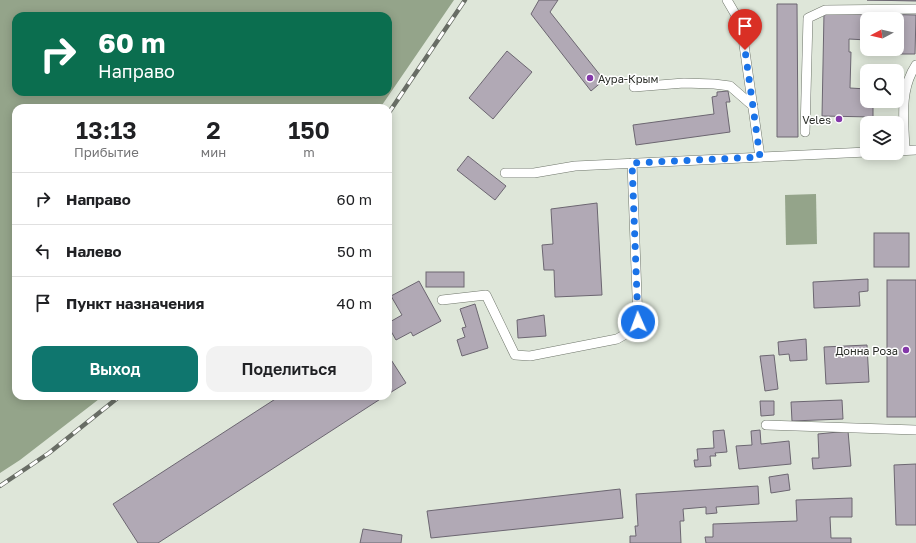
<!DOCTYPE html>
<html lang="ru">
<meta charset="utf-8">
<style>
body{margin:0;font-family:"Golos Text",sans-serif;background:#f2f2f2;color:#202124;height:100vh;display:flex;flex-direction:column;font-size:15px;white-space:nowrap}
*{box-sizing:border-box;margin:0}
p{font-size:13px;color:#757577}
.icon{flex:none;width:22px;height:22px;fill:none;stroke:currentColor;stroke-width:2;stroke-linecap:round;stroke-linejoin:round}
.map{position:relative;flex:1;overflow:hidden}
.panel{position:absolute;left:12px;top:104px;width:380px;height:296px;display:flex;flex-direction:column;background:#fff;border-radius:12px;box-shadow:0 2px 10px #0003}
.panel>*{flex:none}
.hud{position:absolute;left:12px;top:12px;width:380px;height:84px;border-radius:12px;box-shadow:0 2px 10px #0003;background:#0b6e4f;color:#fff;overflow:hidden}
.needle{width:26px;rotate:263deg}
.buttons{position:absolute;left:860px;top:12px;display:grid;gap:8px}
.buttons a{display:grid;place-items:center;width:44px;height:44px;border-radius:8px;background:#fff;box-shadow:0 2px 10px #0003;font-size:20px}
.pin{position:absolute;display:grid;place-items:center;width:34px;height:34px;color:#fff;margin:-41px -17px;border-radius:50% 50% 50% 0;rotate:-45deg;box-shadow:0 0 4px #0007}
.pin .icon{rotate:45deg}
.me{position:absolute;width:44px;margin:-22px;rotate:358deg;stroke-linejoin:round;filter:drop-shadow(0 0 3px #0008)}
.turn{display:flex;align-items:center;gap:14px;height:84px;padding:0 20px;font-size:18px}
.turn .icon{width:52px;height:52px;stroke-width:2.5}
.turn b{display:block;font-size:28px;line-height:34px}
.eta{display:flex;justify-content:space-evenly;align-items:center;height:68px;text-align:center}
.eta b{font-size:24px;font-weight:600;line-height:28px}
.button{display:flex;gap:8px;margin-top:auto;padding:8px 20px}
.button a{flex:1;height:46px;border-radius:12px;background:#0f766e;color:#fff;font-size:16px;font-weight:600;line-height:46px;text-align:center}
.button a+a{background:#f2f2f2;color:#202124}
ul{padding:0;list-style:none}
li{display:flex;align-items:center;gap:12px;height:52px;padding:0 20px;border-top:1px solid #e0e0e0}
li div{flex:1}
li b{display:block;font-size:15px}
li em{font-style:normal}
.map>svg:first-child{display:block}
.water{fill:#94a48a;fill-rule:evenodd}
.building{fill:#b1a9b5;stroke:#6c6671}
.lines{fill:none;stroke-linecap:round;stroke-linejoin:round}
.lane-casing{stroke:#6f766b;stroke-width:10}
.lane{stroke:#fff;stroke-width:9}
.rail-casing{stroke:#686d65;stroke-width:4.5}
.rail{stroke:#fff;stroke-width:3;stroke-dasharray:9;stroke-linecap:butt}
.route{stroke:#1a73e8;stroke-width:7;stroke-dasharray:0 12.6}
.poi-dot{fill:#8438a9;stroke:#fff;stroke-width:1.5}
.labels{text-anchor:middle;dominant-baseline:central;stroke-width:3;stroke-linejoin:round;paint-order:stroke}
.poi-label{font-size:11px;fill:#2a2d28;stroke:#fff;text-anchor:end}
</style>
<div class="map">
<svg width="916" height="543" viewBox="0 0 916 543">
<rect width="100%" height="100%" fill="#dee6d9"/>
<g class="water">
<path d="M0 0H454L380 108H16V396H103L20 460 0 473ZM16 16H388V92H16Z"/>
<path d="M816 194 817 244 786 245 785 195Z"/>
</g>
<g class="building">
<path d="M539 0H558L550 12 604 80 591 91 531 14Z"/>
<path d="M867 0H916V1Z"/>
<path d="M777 4H797L798 137H777Z"/>
<path d="M824 13 916 15 915 54H886V49H897V19H867V40L849 39V52H851L850 88 867 89V101H873V117L822 116Z"/>
<path d="M507 51 532 72 493 119 469 98Z"/>
<path d="M728 91 730 102H726L730 132 636 145 633 125 714 114 712 97 717 96V92Z"/>
<path d="M468 156 506 186 495 200 457 170Z"/>
<path d="M597 203 602 295 555 297 554 270H544L542 245 553 244 551 209Z"/>
<rect x="874" y="233" width="35" height="34"/>
<rect x="426" y="272" width="38" height="15"/>
<path d="M868 279V291L859 292 860 306 814 308 813 282Z"/>
<rect x="887" y="280" width="29" height="137"/>
<path d="M419 281 441 321 413 336 411 332 396 340 388 326V323L402 315 391 296Z"/>
<path d="M475 304 488 348 462 356 457 340 465 337 462 328 466 327 460 309Z"/>
<path d="M544 315 546 336 518 338 517 320Z"/>
<path d="M806 339 807 360 790 361 789 354 779 355 778 342Z"/>
<path d="M867 345 869 382 826 384 824 347Z"/>
<path d="M388 355 406 383 388 394Z"/>
<path d="M774 355 778 389 765 391 760 356Z"/>
<path d="M280 396H385L158 543H138L113 504Z"/>
<path d="M842 400 843 419 792 421 791 402Z"/>
<path d="M760 401H774V415L761 416Z"/>
<path d="M724 430 727 452 715 453 716 456H710L711 466 695 467 694 460H698L697 449 714 448 713 431Z"/>
<path d="M760 430 761 444 789 441 791 464 739 469 736 446 752 445 751 431Z"/>
<path d="M848 431 851 466 813 469 812 458H819L818 434Z"/>
<path d="M916 464V525H896L894 465Z"/>
<path d="M788 474 790 490 771 493 769 477Z"/>
<path d="M758 486 759 504 716 507 717 513 706 514V507L683 509 684 521H680L681 543H630V536H636L635 526H638L636 494Z"/>
<path d="M620 489 623 518 431 538 427 511Z"/>
<path d="M852 498V517H830L831 538H851V543H706L705 537H713V524L797 521 796 500Z"/>
<path d="M363 529 402 535 401 543H360Z"/>
</g>
<g class="lines">
<g class="lane-casing">
<g id="lane">
<path d="M727 0 741 24 760 157"/>
<path d="M634 87 684 83 714 84 730 86 753 106"/>
<path d="M805 132 808 18 825 10 916 9"/>
<path d="M905 150C904 121 899 90 916 65"/>
<path d="M897 151 916 150"/>
<path d="M505 173H534L575 166 867 152"/>
<path d="M442 300 486 295 515 355 530 356 617 339 636 328 638 322 632 163"/>
<path d="M766 425 916 430"/>
</g>
</g>
<use href="#lane" class="lane"/>
<g class="rail-casing">
<g id="rail">
<path d="M388 114 465 0"/>
<path d="M0 486 49 453 120 396"/>
</g>
</g>
<use href="#rail" class="rail"/>
</g>
<g class="lines">
<path class="route" d="M638 322 632 163 760 157 745 50"/>
</g>
<g class="poi-dot">
<circle cx="590" cy="78" r="4"/>
<circle cx="839" cy="119" r="4"/>
<circle cx="906" cy="350" r="4"/>
</g>
<g class="labels">
<g class="poi-label">
<text x="598" y="78" text-anchor="start">Аура-Крым</text>
<text x="831" y="119">Veles</text>
<text x="898" y="350">Донна Роза</text>
</g>
</g>
</svg>
<div class="buttons">
<a><svg class="needle" viewBox="-14 -14 28 28"><path d="M0-13l5 13h-10z" fill="#e53935"/><path d="M0 13l5-13h-10z" fill="#757577"/></svg></a>
<a><svg class="icon" aria-label="search" viewBox="0 0 24 24"><circle cx="10" cy="10" r="6"/><path d="M15 15l6 6"/></svg></a>
<a><svg class="icon" aria-label="layers" viewBox="0 0 24 24"><path d="M12 4l9 5-9 5-9-5zM3 14l9 5 9-5"/></svg></a>
</div>
<div class="pin" style="left:745px;top:50px;background:#d93025"><svg class="icon" aria-label="arrive" viewBox="0 0 24 24"><path d="M6 21V4h12l-3 4 3 4H6"/></svg></div>
<svg class="me" style="left:638px;top:322px" viewBox="-20 -20 40 40"><circle r="17" fill="#1a73e8" stroke="#fff" stroke-width="3"/><path d="M0-11L8 9 0 5-8 9z" fill="#fff"/></svg>
<div class="hud">
<div class="turn"><svg class="icon" aria-label="right" viewBox="0 0 24 24"><path d="M7 20v-9h11M14 6l5 5-5 5"/></svg><div><b>60 m</b>Направо</div></div>
</div>
<section class="panel">
<div class="eta">
<div><b>13:13</b><p>Прибытие</p></div>
<div><b>2</b><p>мин</p></div>
<div><b>150</b><p>m</p></div>
</div>
<ul>
<li><svg class="icon" aria-label="right" viewBox="0 0 24 24"><path d="M7 20v-9h11M14 6l5 5-5 5"/></svg><div><b>Направо</b></div><em>60 m</em></li>
<li><svg class="icon" aria-label="left" viewBox="0 0 24 24"><path d="M17 20v-9H6M10 6l-5 5 5 5"/></svg><div><b>Налево</b></div><em>50 m</em></li>
<li><svg class="icon" aria-label="arrive" viewBox="0 0 24 24"><path d="M6 21V4h12l-3 4 3 4H6"/></svg><div><b>Пункт назначения</b></div><em>40 m</em></li>
</ul>
<div class="button"><a>Выход</a><a>Поделиться</a></div>
</section>
</div>
